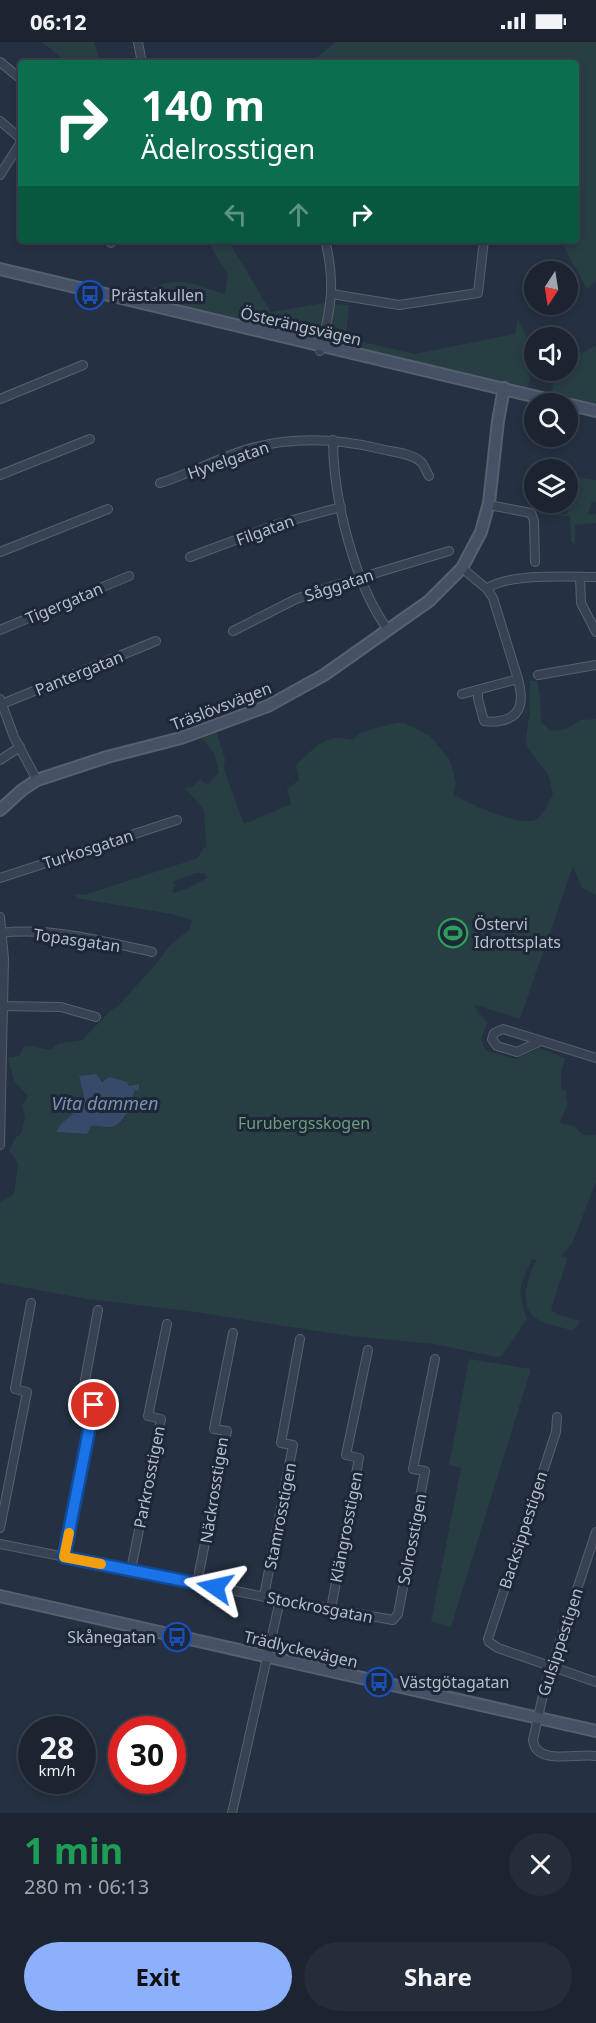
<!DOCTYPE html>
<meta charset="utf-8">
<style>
body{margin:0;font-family:"Noto Sans",sans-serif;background:#252c3a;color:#f1f3f6;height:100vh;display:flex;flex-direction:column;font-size:22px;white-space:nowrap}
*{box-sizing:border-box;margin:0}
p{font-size:20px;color:#a0a4ac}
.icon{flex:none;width:33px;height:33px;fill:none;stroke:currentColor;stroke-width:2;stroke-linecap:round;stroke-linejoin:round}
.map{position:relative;height:1771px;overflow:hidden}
.details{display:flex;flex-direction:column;background:#1c2432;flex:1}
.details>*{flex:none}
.hud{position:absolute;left:18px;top:18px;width:561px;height:183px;border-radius:6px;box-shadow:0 3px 9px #0003,0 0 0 2px #3a414d;background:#0b6e4f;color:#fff;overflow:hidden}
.needle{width:39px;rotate:192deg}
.controls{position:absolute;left:524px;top:219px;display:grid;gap:12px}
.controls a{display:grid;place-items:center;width:54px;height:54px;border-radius:50%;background:#1c2432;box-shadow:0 3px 9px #0003,0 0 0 2px #3a414d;font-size:30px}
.speed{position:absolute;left:18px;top:1674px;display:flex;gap:12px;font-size:30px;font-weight:700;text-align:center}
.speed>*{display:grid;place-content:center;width:78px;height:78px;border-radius:50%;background:#1c2432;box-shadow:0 3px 9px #0003,0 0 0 2px #3a414d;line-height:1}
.speed small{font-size:15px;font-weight:400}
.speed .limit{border:9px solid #d22;background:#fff;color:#111}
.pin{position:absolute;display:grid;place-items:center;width:51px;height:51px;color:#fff;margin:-26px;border:3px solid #fff;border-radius:50%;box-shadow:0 2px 6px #0007}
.me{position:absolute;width:66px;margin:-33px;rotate:281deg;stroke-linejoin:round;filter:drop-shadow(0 0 4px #0008)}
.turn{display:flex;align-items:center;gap:21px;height:126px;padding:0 24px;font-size:27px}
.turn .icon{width:78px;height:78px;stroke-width:2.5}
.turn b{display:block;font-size:42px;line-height:51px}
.lanes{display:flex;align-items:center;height:57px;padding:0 24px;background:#0003;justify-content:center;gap:30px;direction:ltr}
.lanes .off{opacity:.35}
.round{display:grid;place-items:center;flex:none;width:63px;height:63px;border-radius:32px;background:#252c3a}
.headline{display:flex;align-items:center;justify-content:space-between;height:102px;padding:0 24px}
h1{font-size:36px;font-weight:700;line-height:45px;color:#1e9e55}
.button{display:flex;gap:12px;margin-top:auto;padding:12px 24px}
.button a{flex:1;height:69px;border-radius:36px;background:#8cb0fc;color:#111;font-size:24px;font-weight:700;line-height:69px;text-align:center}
.button a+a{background:#252c3a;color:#f1f3f6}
.status{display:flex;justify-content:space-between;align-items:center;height:42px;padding:0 30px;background:#1c2432;direction:ltr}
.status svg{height:16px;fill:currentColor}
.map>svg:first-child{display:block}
.green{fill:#273e43;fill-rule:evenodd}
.water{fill:#384a6a}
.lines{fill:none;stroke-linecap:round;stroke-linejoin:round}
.street-casing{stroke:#57606f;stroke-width:10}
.secondary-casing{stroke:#57606f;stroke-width:14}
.street{stroke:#394252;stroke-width:8}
.secondary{stroke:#475165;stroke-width:10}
.route-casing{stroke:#114b97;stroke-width:15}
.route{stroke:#1a73e8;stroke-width:10}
.slow{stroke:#f59e0b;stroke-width:10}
.labels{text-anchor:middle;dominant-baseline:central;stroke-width:6;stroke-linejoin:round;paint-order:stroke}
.poi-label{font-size:16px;fill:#b6bdcc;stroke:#1e2737;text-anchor:start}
.street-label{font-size:16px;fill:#b6bdcc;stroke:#1e2737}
.park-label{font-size:16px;fill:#6d9e7b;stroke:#1e2737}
.water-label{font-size:18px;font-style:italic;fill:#7c91b4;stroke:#1e2737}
</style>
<div class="status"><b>06:12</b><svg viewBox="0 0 49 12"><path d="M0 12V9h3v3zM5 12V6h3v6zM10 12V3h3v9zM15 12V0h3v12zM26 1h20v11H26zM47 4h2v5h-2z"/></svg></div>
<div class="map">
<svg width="596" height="1771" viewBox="0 0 596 1771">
<rect width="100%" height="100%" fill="#253042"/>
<g class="green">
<path d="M42 0H94L101 21H68Z"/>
<path d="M336 0H596V239L587 247 560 198H576V95L579 91 576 78V21H309Z"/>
<path d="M207 198H228L271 270 324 261 349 263 346 296 415 312 515 292 518 277 527 296 525 319 530 337 527 345 148 260 151 247C182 232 195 244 225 252L228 233Z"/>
<path d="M596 304V362L552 350 555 332 558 329 567 328 568 317Z"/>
<path d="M577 435 596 438V460L591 461 588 472H596V481L575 483V502L571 499 570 474 538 473 567 472Z"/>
<path d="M530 639H537L540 654 541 679 550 689 566 687 581 678 596 677V853L582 846 573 824 520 977 473 962 487 981 481 998 486 1008 515 1017 540 1006 565 1016 561 1031V1047L566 1049 568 1062 560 1079 562 1082 575 1084C581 1094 585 1094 596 1093V1140L572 1202 561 1214 567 1216 566 1221 551 1268 556 1272 580 1279 573 1289C562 1285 547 1283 537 1277 517 1265 528 1232 537 1217L531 1218C519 1249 517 1244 527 1277L505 1310 501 1314 497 1315 434 1302 350 1294 195 1270 87 1257 0 1241V1160L14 1152 18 1121 9 1109 16 1095 21 1092 25 1075 22 1064 28 1054 14 1039 8 1016 19 1014 23 1005 31 1004 49 1008 60 1001 82 998 110 969 118 964 157 921 170 903 190 887 192 878 171 872 75 856 76 852 84 853 198 816 203 806 206 805 204 768 185 746H191L200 737 207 743 219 731 214 711 201 695 207 691 216 689 225 717 224 725 227 736 244 782 291 762 287 747 299 738 296 723C307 713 322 696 338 696 343 696 349 697 353 698L359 692 371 687 396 681H404L430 694 450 718 456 741 454 753C468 761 523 787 537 777 544 772 548 761 553 753L548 732 527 705 526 696 530 668ZM196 831H205L207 836 186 847 172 851 175 843 172 840ZM79 1034 129 1044 138 1042 139 1049 135 1048 126 1066 125 1076 119 1082 109 1086 99 1083 91 1084 81 1092 57 1090C64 1078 85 1069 84 1054 84 1048 80 1040 79 1034Z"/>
<path d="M469 1317 531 1327 451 1585 431 1580 461 1426 449 1423Z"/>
</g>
<path class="water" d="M96 1032 102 1040 110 1035 127 1040 129 1044 139 1042V1049L135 1048C129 1061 127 1082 111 1085 105 1086 98 1083 91 1084L87 1092 56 1090 61 1082 75 1070V1066L82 1064 80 1058 84 1054 79 1034Z"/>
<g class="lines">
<g class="street-casing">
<g id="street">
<path d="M138 0 142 21"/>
<path d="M0 20 21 37"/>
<path d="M0 79 21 97"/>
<path d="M0 133 21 100"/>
<path d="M111 201V198"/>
<path d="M332 252 399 263 478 251 484 198"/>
<path d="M320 309C331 267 336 241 325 198"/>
<path d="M0 357 83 323"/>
<path d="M333 398C333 456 354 541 388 588"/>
<path d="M0 433 90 397"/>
<path d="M160 441C189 432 216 417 245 408 291 394 335 396 381 407 392 410 411 411 420 419 424 422 426 429 429 434"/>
<path d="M489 463 531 471 534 479 535 520"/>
<path d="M0 510 108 467"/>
<path d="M190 515 278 482 341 465"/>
<path d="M462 526 487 547C505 531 571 535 596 535"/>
<path d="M580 535 581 561 596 590"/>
<path d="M0 588 129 534"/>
<path d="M233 589 296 557 333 544 449 509"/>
<path d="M538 633 596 623"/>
<path d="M478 648V657L484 679C490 680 494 680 499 679 524 675 523 657 518 637"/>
<path d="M462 652 518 637 493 556 487 547"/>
<path d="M0 657 14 695 37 738"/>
<path d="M2 662 156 599"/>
<path d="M0 718 20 705"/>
<path d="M0 836 177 778"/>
<path d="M0 875 4 917 0 1103"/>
<path d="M0 891C51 885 103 899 152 910"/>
<path d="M0 964 61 965 96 975"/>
<path d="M541 999 517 1010 497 1004 492 997 494 991 503 987 596 1016"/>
<path d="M557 1375 556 1390 488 1597 489 1600 498 1606 596 1640"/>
<path d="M0 1486 27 1350 15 1347 31 1261"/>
<path d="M596 1490 545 1644 533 1698C536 1724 577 1711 596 1714"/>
<path d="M0 1502 280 1558 393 1578 398 1572 425 1429 413 1427 435 1317"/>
<path d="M64 1515 94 1363 81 1360 98 1268"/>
<path d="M131 1528 161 1377 148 1374 167 1282"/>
<path d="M197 1541 227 1389 214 1387 233 1291"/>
<path d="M264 1554 293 1403 281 1401 300 1297"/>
<path d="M331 1567 359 1416 346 1413 368 1308"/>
<path d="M232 1771 280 1558"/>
</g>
</g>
<g class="secondary-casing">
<g id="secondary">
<path d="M0 227 596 369"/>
<path d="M0 768 22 748 37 738 107 715 181 696 268 664 324 633 429 559 462 526 481 490 489 461 498 379 504 346"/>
<path d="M0 1554 596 1689"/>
</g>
</g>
<use href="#street" class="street"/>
<use href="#secondary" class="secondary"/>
</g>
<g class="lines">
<g class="route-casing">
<path id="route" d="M94 1363 64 1515 215 1545"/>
</g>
<use href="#route" class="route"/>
<path class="slow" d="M69 1491 64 1515 101 1522"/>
</g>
<defs>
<g id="bus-ring" transform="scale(1.5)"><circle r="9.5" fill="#1e2737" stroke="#1a4fb4" stroke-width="1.5"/><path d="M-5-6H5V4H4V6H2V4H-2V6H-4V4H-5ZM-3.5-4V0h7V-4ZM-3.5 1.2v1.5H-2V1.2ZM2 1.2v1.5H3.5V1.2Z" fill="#1a4fb4"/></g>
<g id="stadium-ring" transform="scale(1.5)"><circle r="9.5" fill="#1e2737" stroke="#2e9e5b" stroke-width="1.5"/><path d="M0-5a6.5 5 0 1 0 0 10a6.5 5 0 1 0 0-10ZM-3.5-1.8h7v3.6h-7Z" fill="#2e9e5b"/></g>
</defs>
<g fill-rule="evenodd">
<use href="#bus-ring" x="90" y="253"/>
<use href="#stadium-ring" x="453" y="891"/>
<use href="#bus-ring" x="177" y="1595"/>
<use href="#bus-ring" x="379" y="1640"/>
</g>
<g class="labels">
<g class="poi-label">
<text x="111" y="253">Prästakullen</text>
<text x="474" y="882">Östervi<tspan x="474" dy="18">Idrottsplats</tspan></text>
<text x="156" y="1595" text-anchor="end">Skånegatan</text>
<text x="400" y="1640">Västgötagatan</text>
</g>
<g class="street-label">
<text transform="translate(301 284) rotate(13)">Österängsvägen</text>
<text transform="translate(228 418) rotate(-19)">Hyvelgatan</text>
<text transform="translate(265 488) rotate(-20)">Filgatan</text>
<text transform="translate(339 543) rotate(-18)">Såggatan</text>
<text transform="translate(64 561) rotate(-23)">Tigergatan</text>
<text transform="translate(79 631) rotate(-22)">Pantergatan</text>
<text transform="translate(221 664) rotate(-21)">Träslövsvägen</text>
<text transform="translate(88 807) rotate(-18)">Turkosgatan</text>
<text transform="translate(77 898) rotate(8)">Topasgatan</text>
<text transform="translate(149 1435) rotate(-79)">Parkrosstigen</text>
<text transform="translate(214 1448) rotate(-81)">Näckrosstigen</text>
<text transform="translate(280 1474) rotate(-79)">Stamrosstigen</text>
<text transform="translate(346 1485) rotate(-79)">Klängrosstigen</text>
<text transform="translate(523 1488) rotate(-72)">Backsippestigen</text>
<text transform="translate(412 1497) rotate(-79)">Solrosstigen</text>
<text transform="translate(320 1565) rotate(11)">Stockrosgatan</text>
<text transform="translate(560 1600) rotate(-72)">Gulsippestigen</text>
<text transform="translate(301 1607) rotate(13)">Trädlyckevägen</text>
</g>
<g class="park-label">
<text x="304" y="1081">Furubergsskogen</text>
</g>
<g class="water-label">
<text x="105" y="1061">Vita dammen</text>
</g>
</g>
</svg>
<div class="controls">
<a><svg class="needle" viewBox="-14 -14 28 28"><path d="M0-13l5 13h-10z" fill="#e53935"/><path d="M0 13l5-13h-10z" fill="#a0a4ac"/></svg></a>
<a><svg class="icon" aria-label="sound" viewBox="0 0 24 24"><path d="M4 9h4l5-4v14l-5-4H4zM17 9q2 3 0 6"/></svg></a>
<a><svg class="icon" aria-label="search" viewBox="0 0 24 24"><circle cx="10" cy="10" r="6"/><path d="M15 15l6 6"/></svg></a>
<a><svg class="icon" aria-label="layers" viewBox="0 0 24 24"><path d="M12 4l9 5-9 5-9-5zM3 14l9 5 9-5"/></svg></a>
</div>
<div class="speed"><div>28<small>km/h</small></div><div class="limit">30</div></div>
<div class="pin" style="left:94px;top:1363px;background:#d93025"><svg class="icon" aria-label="arrive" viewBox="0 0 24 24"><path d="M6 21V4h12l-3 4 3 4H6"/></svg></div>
<svg class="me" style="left:215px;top:1545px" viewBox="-20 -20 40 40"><path d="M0-17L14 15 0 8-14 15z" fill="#1a73e8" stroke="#fff" stroke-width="4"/></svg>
<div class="hud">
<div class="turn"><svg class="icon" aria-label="right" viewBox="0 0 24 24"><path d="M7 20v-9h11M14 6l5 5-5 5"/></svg><div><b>140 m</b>Ädelrosstigen</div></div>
<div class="lanes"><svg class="icon off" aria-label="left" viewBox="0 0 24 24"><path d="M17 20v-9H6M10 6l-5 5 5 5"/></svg><svg class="icon off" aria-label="ahead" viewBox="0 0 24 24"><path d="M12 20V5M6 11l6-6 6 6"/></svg><svg class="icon" aria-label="right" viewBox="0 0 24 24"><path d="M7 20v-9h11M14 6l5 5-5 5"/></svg></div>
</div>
</div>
<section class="details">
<div class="headline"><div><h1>1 min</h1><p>280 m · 06:13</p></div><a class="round"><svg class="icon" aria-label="close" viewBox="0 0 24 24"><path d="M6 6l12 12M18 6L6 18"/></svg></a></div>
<div class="button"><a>Exit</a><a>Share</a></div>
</section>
